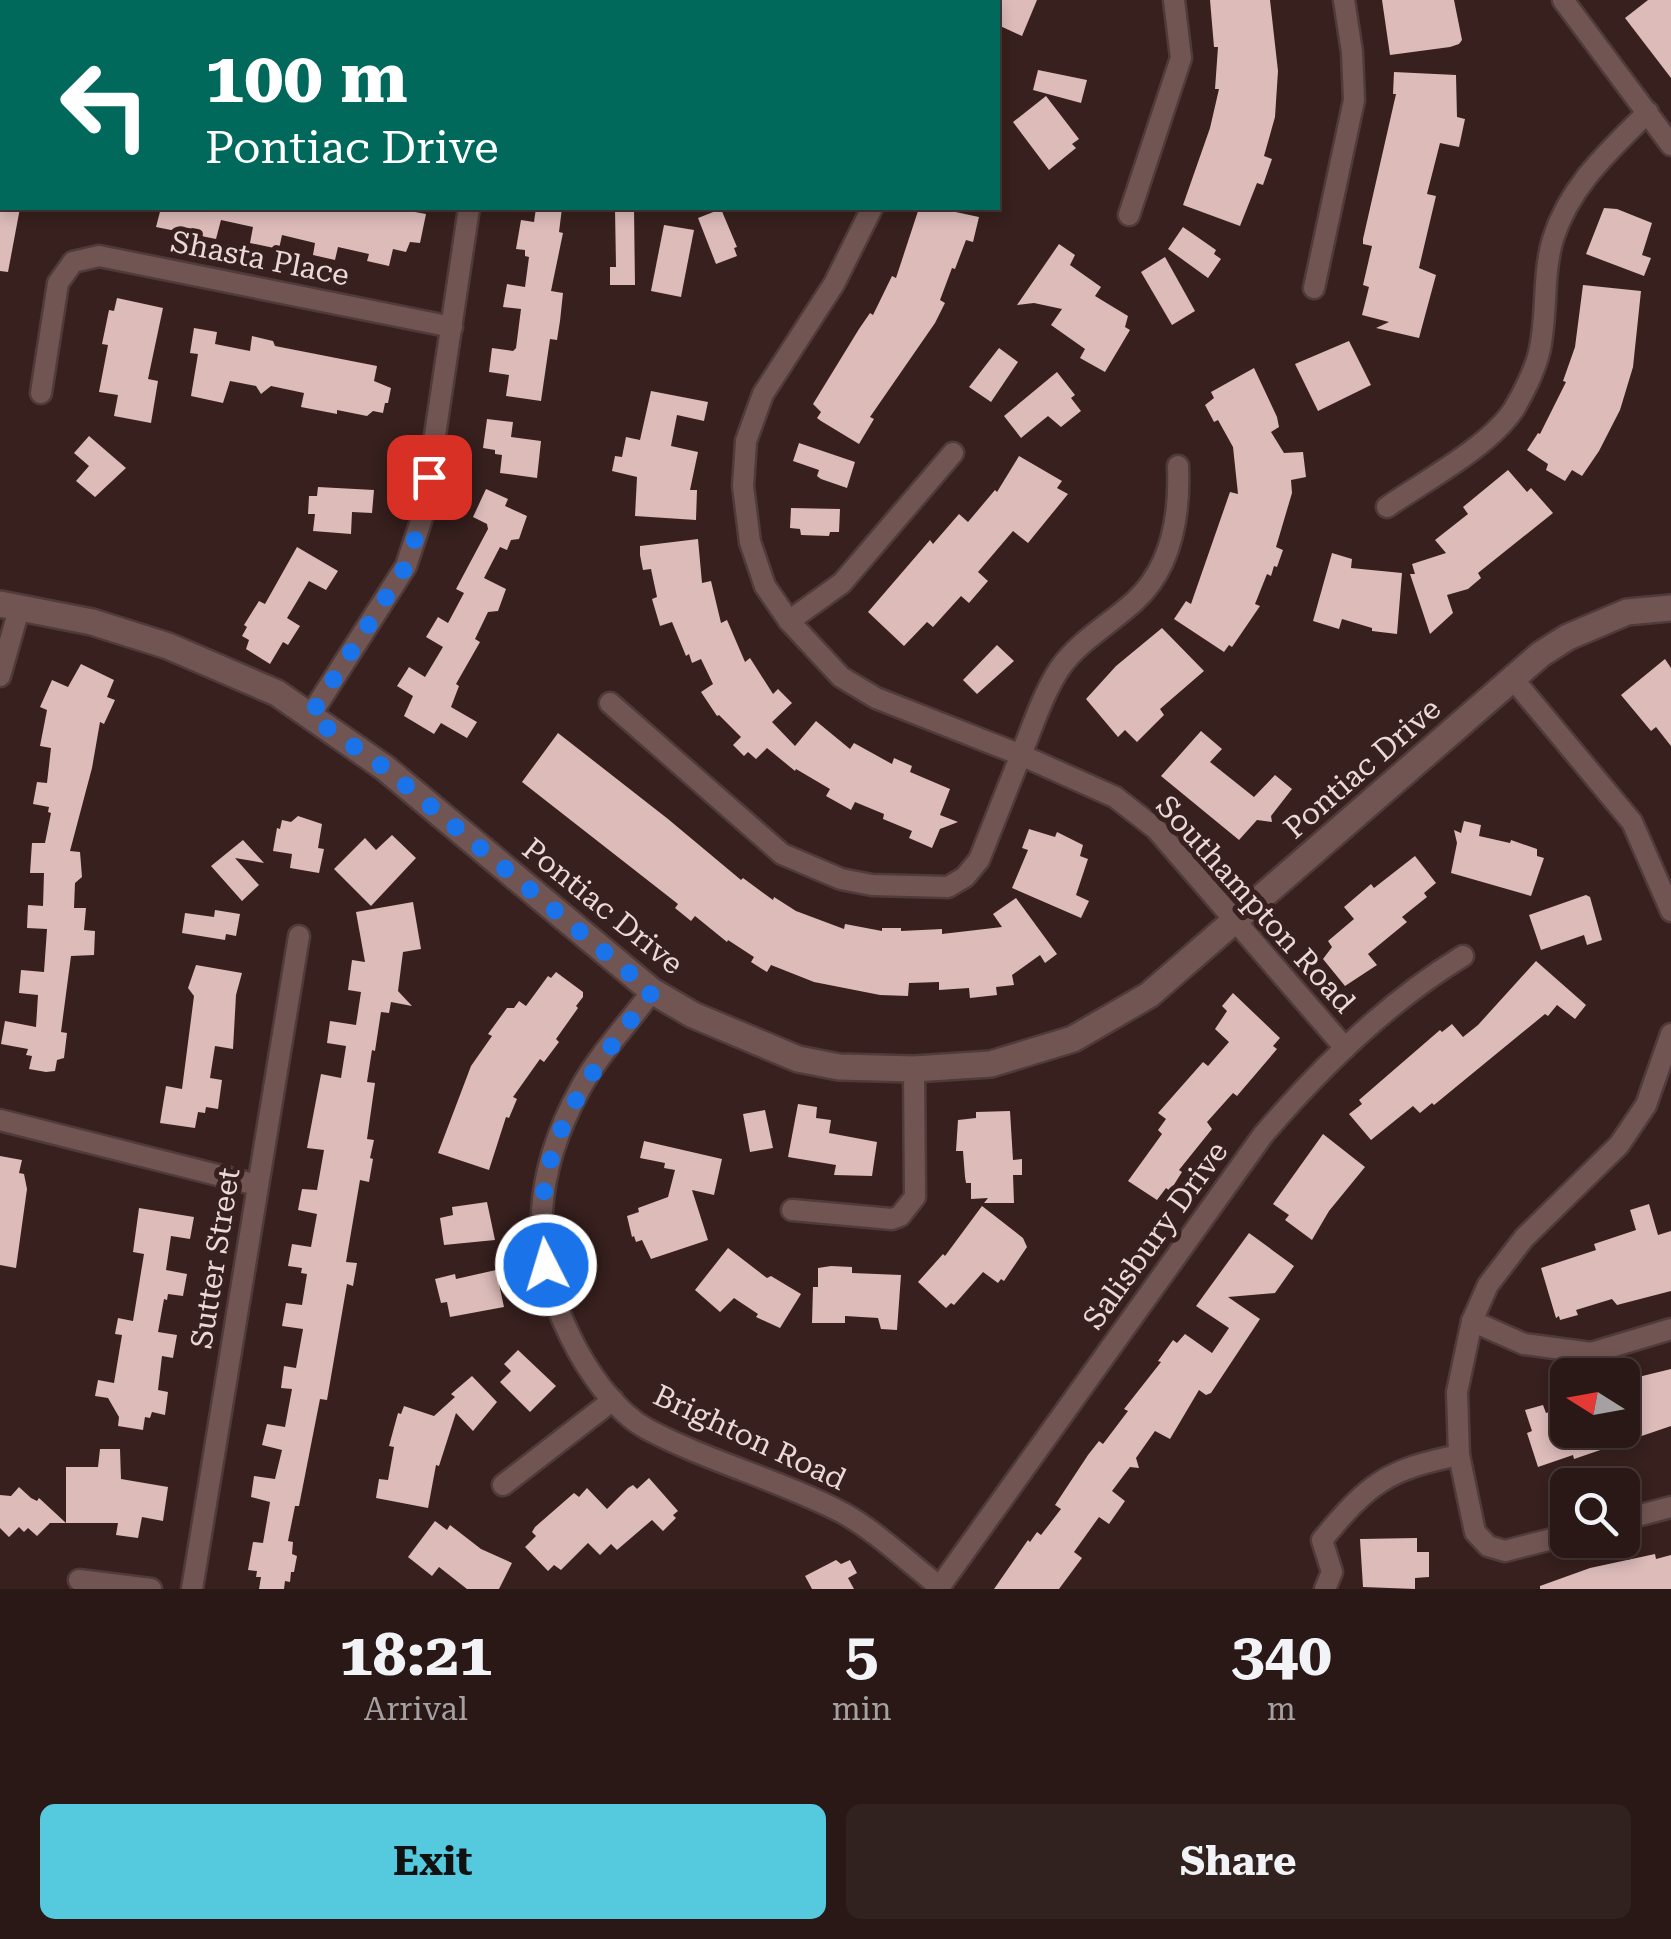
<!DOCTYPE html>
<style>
body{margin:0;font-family:"Roboto Serif",serif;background:#31211f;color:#f1f3f6;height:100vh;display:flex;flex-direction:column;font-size:38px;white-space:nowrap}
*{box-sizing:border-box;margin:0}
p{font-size:32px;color:#a5a0a1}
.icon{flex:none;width:55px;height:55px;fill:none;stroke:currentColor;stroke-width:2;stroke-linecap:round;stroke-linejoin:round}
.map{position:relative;height:1589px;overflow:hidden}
.drawer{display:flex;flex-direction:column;background:#291816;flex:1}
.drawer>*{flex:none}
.hud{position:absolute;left:0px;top:0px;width:1000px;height:210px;box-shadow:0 5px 15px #0003,0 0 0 2px #453735;background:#00695c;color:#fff;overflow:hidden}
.needle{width:65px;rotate:281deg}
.controls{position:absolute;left:1550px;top:1358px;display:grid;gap:20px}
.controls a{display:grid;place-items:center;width:90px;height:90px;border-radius:15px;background:#291816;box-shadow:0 5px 15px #0003,0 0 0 2px #453735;font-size:50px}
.pin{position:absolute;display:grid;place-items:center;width:85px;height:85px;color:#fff;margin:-42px;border-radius:20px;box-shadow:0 5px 15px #0006}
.me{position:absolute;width:110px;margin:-55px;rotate:355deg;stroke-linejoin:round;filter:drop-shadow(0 0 8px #0008)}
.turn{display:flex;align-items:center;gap:35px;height:210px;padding:0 40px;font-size:45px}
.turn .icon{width:130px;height:130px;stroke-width:2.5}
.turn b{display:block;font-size:70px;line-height:85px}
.eta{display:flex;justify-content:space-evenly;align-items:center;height:170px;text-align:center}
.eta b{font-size:60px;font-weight:700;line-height:70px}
.cta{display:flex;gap:20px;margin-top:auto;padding:20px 40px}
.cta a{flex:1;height:115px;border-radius:15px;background:#55cade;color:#111;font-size:40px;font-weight:700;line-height:115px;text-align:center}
.cta a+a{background:#31211f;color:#f1f3f6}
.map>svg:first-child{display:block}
.building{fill:#dcbbb9}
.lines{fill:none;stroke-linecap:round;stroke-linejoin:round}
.street-casing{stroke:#4f3b3a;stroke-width:25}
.secondary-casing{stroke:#4f3b3a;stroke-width:30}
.street{stroke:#715553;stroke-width:20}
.secondary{stroke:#715553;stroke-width:25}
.route{stroke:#1a73e8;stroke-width:18;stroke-dasharray:0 32.4}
.labels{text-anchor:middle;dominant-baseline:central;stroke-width:10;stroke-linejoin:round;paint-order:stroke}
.street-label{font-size:30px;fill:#ead9d8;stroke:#37201e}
</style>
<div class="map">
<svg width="1671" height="1589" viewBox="0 0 1671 1589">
<rect width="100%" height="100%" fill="#37201e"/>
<g class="building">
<path d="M998 0H1037L1022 36 998 25Z"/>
<path d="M1210 0H1270L1278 71 1275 117 1264 156 1272 159 1263 185 1257 183 1240 226 1183 205 1210 128 1219 89H1215L1218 47H1214Z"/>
<path d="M1382 0H1454L1462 40 1459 44 1450 47 1390 55Z"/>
<path d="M1648 0H1671V78L1625 18Z"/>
<path d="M1038 70 1087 80 1081 103 1033 90Z"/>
<path d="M1394 72 1456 75 1457 117 1465 119 1459 147 1440 143 1427 194 1436 196 1419 268 1436 275 1419 338 1376 328 1389 322 1362 315 1369 287 1363 285 1372 246 1363 244V239L1396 94H1393Z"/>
<path d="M1046 96 1079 139 1072 144 1076 148 1049 170 1013 122Z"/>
<path d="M0 208H20L8 272 0 271Z"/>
<path d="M161 208H393L426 214 420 243 410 242 406 252 393 249 389 266 367 261 369 254 338 247 335 260 313 255 315 243 282 235 279 249 250 243 253 227 221 220 216 239 156 227Z"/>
<path d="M536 208H562L559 232 563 233 551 291 563 293 560 321 557 340 550 339 541 401 506 396 509 375 489 372 492 348 513 351 516 348 521 309 503 307 507 284 525 287 529 257 525 256V250L516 249 521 220 534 222Z"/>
<path d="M615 208H634L635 285H610V267H616Z"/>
<path d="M919 208H937L979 217 973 242 966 240 955 269 952 268 940 300 945 303 935 323 870 417 874 419 859 444 821 421 817 418 821 412 813 404 859 329 870 313 873 315 892 276 896 278Z"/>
<path d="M1604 208 1617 209 1652 223 1642 255 1651 258 1644 276 1586 254Z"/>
<path d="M721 209 737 247 734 248 737 256 716 264 698 218Z"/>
<path d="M664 225 694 230 681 297 651 291Z"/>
<path d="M1183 227 1216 250 1214 254 1221 259 1208 278 1168 249Z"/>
<path d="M1059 244 1075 255 1070 265 1101 287 1095 296 1128 316 1125 327 1130 330 1105 372 1080 358 1085 349 1051 325 1062 309 1034 303 1017 305Z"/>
<path d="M1165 257 1195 311 1172 325 1141 272Z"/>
<path d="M1583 285 1641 291 1633 367 1620 410 1599 451 1582 476 1572 470 1565 481 1546 470 1548 464 1527 450 1538 433 1540 434 1566 382 1563 381 1575 347Z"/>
<path d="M117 298 163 308 148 379 158 381 151 423 114 416 118 395 99 392 108 345 102 344 109 310 114 311Z"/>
<path d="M194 328 217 332 215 344 250 351 252 336 273 341 275 346 377 366 374 381 391 388 388 403H385L383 413 373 411 367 416 337 410V414L301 407 304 393 271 386 261 394 256 386 230 381 223 403 191 396 198 354 190 353Z"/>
<path d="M1349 341 1371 385 1318 411 1295 364Z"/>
<path d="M999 348 1018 362 991 402 969 387Z"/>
<path d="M1254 368 1277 417 1279 427 1271 432 1284 453 1303 452 1306 477 1291 480 1292 493 1276 547 1283 550 1277 567 1274 566 1271 576 1267 574 1255 604 1260 606 1232 647 1229 645 1224 652 1174 619 1186 601 1191 604 1230 492 1238 494 1233 447 1218 420 1214 422 1205 405 1214 398 1211 392Z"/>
<path d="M1057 372 1075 395 1071 398 1081 411 1061 427 1048 416 1021 438 1004 416Z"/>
<path d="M651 391 708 402 704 421 677 415 671 446 698 452 690 490H697L696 520 635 516 637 477 612 471 615 456 622 457 626 437 640 440Z"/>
<path d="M487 419 513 422 511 437 541 441 537 478 500 473 502 455 495 454V450L483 448Z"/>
<path d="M89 436 126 468 95 497 76 481 89 466 74 453Z"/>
<path d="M799 443 855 462 847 488 821 479 817 476 819 470 793 461Z"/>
<path d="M1019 456 1062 481 1057 488 1068 494 1028 543 1013 531 978 572 988 581 969 603 961 596 933 627 927 622 904 646 868 612 930 540 933 544 959 514 968 522 995 490 997 492Z"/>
<path d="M1508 470 1527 492 1531 488 1553 513 1478 573 1481 578 1468 589 1447 595 1453 613 1430 634 1410 574H1415L1412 564 1446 553 1435 540 1468 514 1463 507Z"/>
<path d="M318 487 374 490 372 513 352 512 351 534 313 531 315 514H308L309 496H317Z"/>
<path d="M486 489 508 499 505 506 527 516 519 539 511 540 507 550 500 547 484 578 506 589 498 611 488 612 475 639 480 642 456 684 459 686 451 707 477 722 467 738 441 723 434 734 404 716 413 696 397 686 409 667 425 677 443 647 426 637 438 617 448 623 464 593 456 589 488 529 487 524 473 517Z"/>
<path d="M791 508 840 509 839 532H830L829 536 801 535 800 529 790 528Z"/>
<path d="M698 539 702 583 711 581 721 623 727 620 745 662 750 658 773 694 778 689 792 703 772 722 795 746 816 721 850 749 854 743 892 764 894 758 912 766 910 772 950 789 940 815 958 822 940 829 932 848 909 838 912 831 883 819 884 814 855 802 851 810 826 796 830 789 796 769 795 771 767 748 756 759 748 752 744 756 733 745 741 737 719 715 717 716 701 692 713 684 701 659 692 663 689 654 686 656 672 622 660 626 652 599 657 597 651 569 643 570 640 555V546Z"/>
<path d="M297 547 338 571 326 590 309 581 287 618 300 626 288 645 283 642 270 664 246 649 249 640 242 636 247 627 244 625 259 601 265 604Z"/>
<path d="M1332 553 1352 559 1351 568 1402 573 1397 634 1372 631V628L1342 619 1339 629 1313 621Z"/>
<path d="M1162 628 1204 671 1160 709 1164 715 1137 742 1125 730 1118 737 1086 699 1116 666Z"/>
<path d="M997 645 1014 661 977 694 963 680Z"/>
<path d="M1665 659 1671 668V746L1656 727 1651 731 1621 695Z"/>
<path d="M81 664 114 680 107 697 115 700 104 724 100 722 92 768 70 851 80 852 82 877 75 883 74 908H86L84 930 95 931 94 955 71 956 61 1032 67 1033 64 1058 57 1060 55 1071 46 1072 29 1069 32 1056 26 1055 28 1049 1 1044 5 1021 36 1027 38 995 19 993 21 970 44 972 47 929 27 928 28 905 43 906 44 873H30L32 843H45L51 813 48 812 49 807 33 804 37 782 47 783 51 748 40 746 47 710 40 707 52 680 68 687Z"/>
<path d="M1201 731 1222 749 1210 762 1254 797 1275 775 1292 789 1271 816 1272 822 1257 820 1239 840 1161 776Z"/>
<path d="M558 733 668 819 741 880 743 878 773 900 774 897 796 911 844 929 845 924 882 931V928H901V931L942 929V934L1002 927 993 914 1016 898 1057 954 1045 963 1040 955 1012 975 1014 985 996 987 997 995 970 998 969 988 939 990V982L909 983 908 996 880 995 814 982 771 965 767 972 751 962 754 957 728 940 727 942 695 916 691 921 675 908 678 904 522 782Z"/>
<path d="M298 816 322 824 318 848 324 849 319 873 290 868 292 854 273 851 277 828 280 829 282 820 291 822Z"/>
<path d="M1464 821 1481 825 1479 836 1510 843 1511 840 1537 849V856L1544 858 1531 896 1451 873 1457 843 1454 830 1461 833Z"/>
<path d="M1029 829 1055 837 1057 832 1083 845 1080 856 1088 859 1076 895 1089 901 1081 918 1012 888 1028 850 1022 848Z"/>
<path d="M392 835 416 858 371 906 334 869 365 838 376 850Z"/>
<path d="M243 840 264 863 235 858 259 885 242 901 211 866Z"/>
<path d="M1415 856 1436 883 1424 893 1427 897 1402 917 1407 922 1368 954 1377 965 1345 986 1323 959 1332 947 1328 941 1354 919 1344 907 1371 884 1374 888Z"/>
<path d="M1586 895 1590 897 1602 940 1587 945 1584 935 1541 950 1529 915Z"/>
<path d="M413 902 421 949 403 952 398 991 412 1006 391 1002 389 1013 381 1012 375 1051 372 1050 367 1082 375 1083 367 1139 374 1140 370 1158 373 1159 369 1182 360 1180 346 1262 357 1263 353 1286 347 1284 327 1400 320 1399 299 1506H295L288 1541 293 1542 292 1554 297 1556 294 1572H291L290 1582 285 1581 284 1589H259L261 1577H256L257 1571 248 1570 253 1542 263 1543 270 1502 251 1497 254 1476 275 1479 282 1450 262 1445 267 1424 285 1427 292 1389 281 1388 284 1366 296 1368 303 1329 282 1326 286 1303 302 1305 307 1274 301 1273 302 1268 288 1266 292 1244 311 1247 317 1214 298 1210 302 1189 317 1190 324 1150 307 1148 321 1074 341 1078 346 1046 327 1043 330 1021 356 1025 361 992 348 990 352 960 365 962 356 912Z"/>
<path d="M215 910 240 914 236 936 226 934 225 940 182 933 185 913 214 917Z"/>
<path d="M1536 961 1586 1005 1575 1019 1557 1005 1548 1016 1545 1014 1434 1105 1432 1103 1420 1113 1413 1106 1371 1140 1349 1114 1362 1104 1359 1100 1440 1030 1442 1032 1452 1024 1463 1037 1478 1025Z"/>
<path d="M196 965 242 973 236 995 233 1049 215 1046 210 1078 222 1080 218 1109 206 1107 205 1113 198 1112 195 1128 160 1123 166 1086 182 1089 194 996 188 988Z"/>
<path d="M556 972 583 992V997L576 1006 578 1008 556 1039 559 1042 544 1062 540 1059 513 1097 517 1099 509 1118 506 1117 489 1170 438 1153 471 1066 492 1036 488 1034 507 1008H514L519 1001 526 1006 548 976 551 978Z"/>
<path d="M1233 993 1280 1038 1273 1046 1277 1049 1237 1096 1233 1093 1207 1122 1212 1129 1179 1170 1182 1172 1170 1191 1166 1188 1157 1200 1128 1181 1162 1134 1158 1130 1166 1119 1158 1113 1203 1062 1208 1066 1229 1042 1215 1029 1227 1011 1222 1006Z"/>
<path d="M798 1104 817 1107 816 1118 831 1120 829 1133 877 1142 872 1176 834 1175 836 1165 788 1157Z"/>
<path d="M765 1110 773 1148 750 1152 743 1114Z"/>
<path d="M1010 1111 1013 1160 1022 1159V1175H1013L1014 1203H984L988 1198 971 1199V1183H966L965 1177 963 1151H956L958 1120 976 1118V1112Z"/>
<path d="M1323 1134 1365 1167 1329 1211 1312 1240 1285 1220 1289 1215 1273 1204Z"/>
<path d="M644 1141 722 1159 714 1195 692 1190 708 1240 651 1259 642 1240 636 1242 634 1236 632 1237 627 1216 639 1212 638 1208 668 1197 675 1170 664 1168 665 1163 640 1158Z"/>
<path d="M0 1156 22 1160 19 1173 24 1174 27 1189 16 1268 0 1265Z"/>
<path d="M487 1202 495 1240 444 1245 440 1218 453 1215 452 1207Z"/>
<path d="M1649 1204 1658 1235 1671 1231V1291L1617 1305 1612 1299 1576 1310 1578 1315 1560 1320 1559 1316 1556 1318 1541 1268 1596 1250 1594 1244 1636 1230 1630 1210Z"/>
<path d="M982 1206 1023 1238 1027 1247 1004 1281 1001 1279 998 1283 983 1272 954 1305 951 1303 946 1308 918 1282 943 1254 945 1256Z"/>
<path d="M139 1208 194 1217 190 1239 171 1236 166 1270 187 1274 183 1296 168 1294 167 1300 164 1299 158 1332 177 1335 173 1358 162 1356 158 1390 168 1392 165 1415 152 1412 150 1418 145 1417 143 1430 118 1426 119 1417 108 1398 95 1396 98 1380 114 1383 122 1335 115 1334 118 1318 133 1321 144 1254 133 1252Z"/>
<path d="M1249 1233 1294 1266 1275 1293 1228 1297 1260 1319 1211 1393 1206 1395 1199 1390 1170 1439 1155 1431 1136 1458 1139 1468 1130 1467 1112 1491 1125 1501 1109 1524 1099 1517 1074 1552 1082 1558 1059 1589H994L1028 1540 1030 1542 1037 1532 1041 1535 1061 1509 1055 1505 1088 1455 1099 1441 1103 1444 1128 1411 1124 1409 1161 1362 1158 1361 1173 1340 1177 1343 1185 1334 1212 1353 1229 1328 1196 1306Z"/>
<path d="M728 1248 767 1278 771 1276 801 1294 780 1328 756 1317 758 1314 734 1298 720 1312 695 1290Z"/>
<path d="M831 1266 852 1267V1273L901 1275 897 1330 881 1329 878 1318 845 1316V1323H812L813 1287H818V1268Z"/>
<path d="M496 1270 504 1307 450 1317 447 1302 441 1303 435 1279 455 1274 456 1279Z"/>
<path d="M518 1350 556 1386 530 1412 500 1382 511 1371 504 1364Z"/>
<path d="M1671 1369V1426L1574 1459 1573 1455 1538 1467 1527 1433 1532 1431 1525 1410 1543 1405 1546 1413 1568 1406V1430H1622V1381Z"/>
<path d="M472 1376 497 1402 473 1431 456 1413 439 1466 436 1465 428 1508 376 1498 379 1479 388 1480 394 1447 389 1446 398 1413 401 1414 404 1406 434 1416 455 1397 451 1394Z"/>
<path d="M100 1449H120L121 1479 168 1487 163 1521 142 1517 138 1538 116 1535 118 1523H66V1467H98Z"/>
<path d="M649 1478 678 1511 673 1515 676 1518 663 1531 652 1520 617 1550 611 1544 600 1555 588 1543 561 1570 554 1565 548 1571 525 1547 536 1536 532 1532 535 1527 574 1493 579 1497 587 1488 607 1509 628 1488 633 1485 637 1489Z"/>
<path d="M19 1487 31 1498 37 1501 39 1498 66 1523H50L37 1536 28 1528 24 1532 19 1527 9 1537 0 1528V1495L11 1496Z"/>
<path d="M435 1521 447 1530 450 1525 481 1549 512 1563 499 1589H467L439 1567 432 1576 408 1557Z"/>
<path d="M1417 1538V1552H1429V1577L1415 1578V1589L1363 1587 1360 1539Z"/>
<path d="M1655 1554 1656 1559 1671 1555V1589H1540V1586L1590 1568Z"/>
<path d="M836 1560 841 1564 850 1560 857 1573 848 1578 854 1589H812L805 1576Z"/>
</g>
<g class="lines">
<g class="street-casing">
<g id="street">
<path d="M1563 0 1671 145"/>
<path d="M498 2 499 0"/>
<path d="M755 2 756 0"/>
<path d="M920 2V0"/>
<path d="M872 208 834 284 763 394 746 441 743 486 750 542 765 586 789 621 841 677 876 698 1021 755 1115 797 1156 829 1345 1048"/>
<path d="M1129 215 1181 58 1174 0"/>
<path d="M1314 288 1354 100 1352 52 1344 0"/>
<path d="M41 393 58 283 73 262 99 256 452 327"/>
<path d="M1387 507C1426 480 1489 447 1514 409 1523 394 1535 370 1539 353 1548 316 1542 276 1553 239 1570 185 1610 150 1648 112"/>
<path d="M789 621 842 583 953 453"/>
<path d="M0 676 20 606"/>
<path d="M1513 679 1632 822 1671 911"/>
<path d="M610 703 782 854 841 879 872 885 948 887 965 877 979 860C993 824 1008 788 1022 752 1034 723 1043 694 1060 668 1080 640 1110 624 1135 601 1172 567 1180 514 1178 466"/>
<path d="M310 716 406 566 423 515 469 208"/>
<path d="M652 991C629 1023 598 1055 580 1089 534 1173 528 1251 570 1336 586 1369 614 1411 647 1429 709 1462 780 1480 843 1513 877 1532 909 1563 940 1587"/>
<path d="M0 1120 257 1185"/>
<path d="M792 1210 892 1219 900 1216 915 1197 914 1069"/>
<path d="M1472 1321 1524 1344 1591 1353 1671 1329"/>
<path d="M503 1485 613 1400"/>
<path d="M1622 1520 1671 1507"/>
<path d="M1568 1535 1505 1551 1488 1546 1475 1532 1459 1455 1457 1392 1472 1321 1488 1285 1524 1238 1619 1145 1646 1105 1671 1034"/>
<path d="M79 1580 151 1589"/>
<path d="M192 1589 299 936"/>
<path d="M938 1589 1263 1135C1321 1067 1387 1002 1463 956"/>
<path d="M1325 1589 1332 1572 1322 1540C1369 1483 1386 1470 1459 1455"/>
</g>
</g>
<g class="secondary-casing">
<path id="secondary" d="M0 604 92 622 168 646 277 693 385 768 652 991 693 1015 798 1059 839 1067 914 1069 991 1064 1073 1039 1149 995 1541 654 1568 637 1627 612 1671 608"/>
</g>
<use href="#street" class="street"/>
<use href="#secondary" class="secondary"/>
</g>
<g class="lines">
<path class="route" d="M429 477 423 515 406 566 310 716 385 768 652 992C587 1079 526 1147 546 1265"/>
</g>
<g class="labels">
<g class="street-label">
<text transform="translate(260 258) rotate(11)">Shasta Place</text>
<text transform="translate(1362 768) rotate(-41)">Pontiac Drive</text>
<text transform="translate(1256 904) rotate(48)">Southampton Road</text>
<text transform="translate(603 906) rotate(39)">Pontiac Drive</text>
<text transform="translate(1155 1235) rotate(-54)">Salisbury Drive</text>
<text transform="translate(215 1258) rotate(-81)">Sutter Street</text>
<text transform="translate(750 1437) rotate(25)">Brighton Road</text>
</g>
</g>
</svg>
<div class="controls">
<a><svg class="needle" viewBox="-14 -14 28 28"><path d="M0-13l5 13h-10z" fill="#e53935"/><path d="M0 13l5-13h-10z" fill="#a5a0a1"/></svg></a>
<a><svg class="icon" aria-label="search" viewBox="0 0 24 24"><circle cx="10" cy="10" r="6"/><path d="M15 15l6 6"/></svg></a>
</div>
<div class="pin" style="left:429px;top:477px;background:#d93025"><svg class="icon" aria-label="arrive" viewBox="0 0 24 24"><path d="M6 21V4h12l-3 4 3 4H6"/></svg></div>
<svg class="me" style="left:546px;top:1265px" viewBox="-20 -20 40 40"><circle r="17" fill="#1a73e8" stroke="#fff" stroke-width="3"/><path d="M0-11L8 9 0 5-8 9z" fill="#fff"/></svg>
<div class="hud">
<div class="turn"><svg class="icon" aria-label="left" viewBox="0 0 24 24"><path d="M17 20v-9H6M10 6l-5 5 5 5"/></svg><div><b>100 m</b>Pontiac Drive</div></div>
</div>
</div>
<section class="drawer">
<div class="eta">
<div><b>18:21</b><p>Arrival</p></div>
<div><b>5</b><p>min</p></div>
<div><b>340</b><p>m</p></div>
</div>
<div class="cta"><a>Exit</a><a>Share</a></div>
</section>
